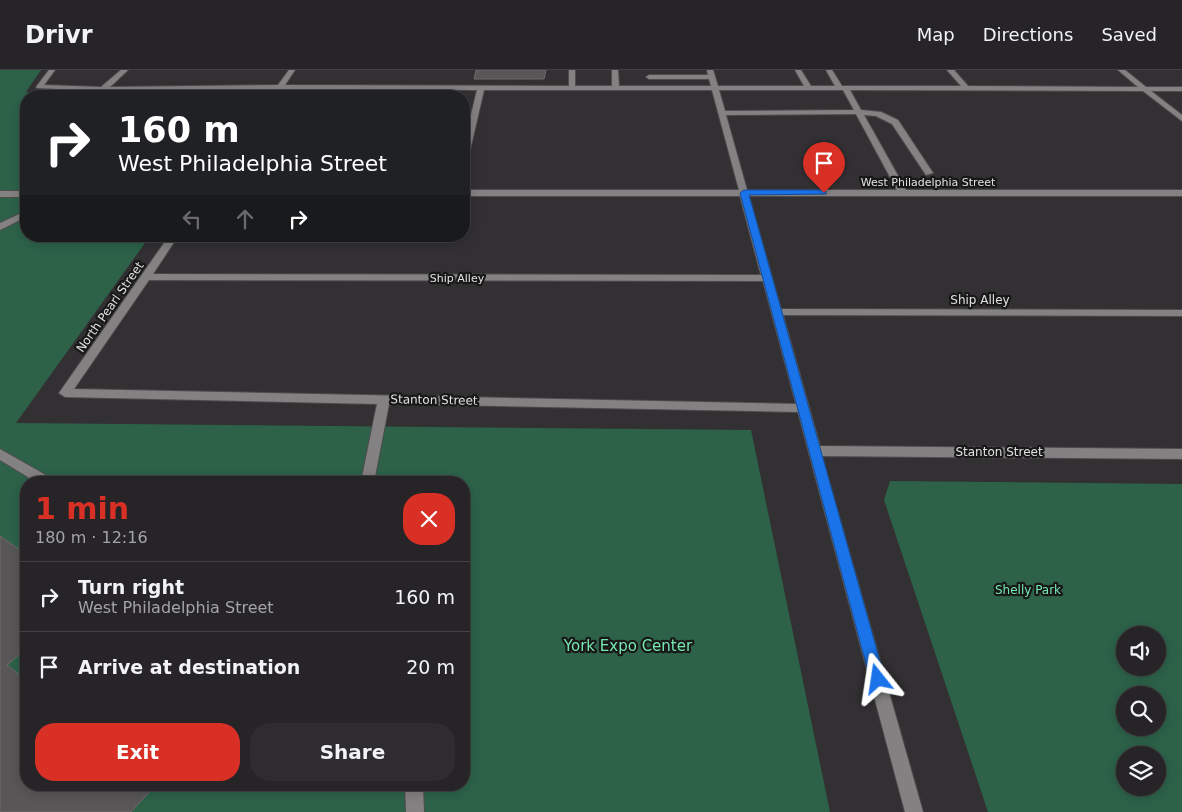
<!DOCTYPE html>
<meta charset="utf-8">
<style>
body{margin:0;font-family:"DejaVu Sans",sans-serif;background:#2e2c2e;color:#f1f3f6;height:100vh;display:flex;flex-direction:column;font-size:19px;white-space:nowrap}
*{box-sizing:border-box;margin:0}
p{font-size:16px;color:#a4a4a7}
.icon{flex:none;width:28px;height:28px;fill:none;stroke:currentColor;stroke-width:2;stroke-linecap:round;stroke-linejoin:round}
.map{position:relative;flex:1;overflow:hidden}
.drawer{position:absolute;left:20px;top:406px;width:450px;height:315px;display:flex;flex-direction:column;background:#262426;border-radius:20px;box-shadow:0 2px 12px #0003,0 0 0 1px #424143}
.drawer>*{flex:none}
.guide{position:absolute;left:20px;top:20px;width:450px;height:152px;border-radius:20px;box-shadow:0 2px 12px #0003,0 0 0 1px #424143;background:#202124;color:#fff;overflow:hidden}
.buttons{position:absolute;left:1116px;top:556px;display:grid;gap:10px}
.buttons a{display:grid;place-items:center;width:50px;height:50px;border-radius:50%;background:#262426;box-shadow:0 2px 12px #0003,0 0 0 1px #424143;font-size:25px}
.pin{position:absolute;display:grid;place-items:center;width:42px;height:42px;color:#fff;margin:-51px -21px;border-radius:50% 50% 50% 0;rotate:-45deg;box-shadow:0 0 5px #0007}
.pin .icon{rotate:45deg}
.me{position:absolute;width:55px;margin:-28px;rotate:345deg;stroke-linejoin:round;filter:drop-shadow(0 0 4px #0008)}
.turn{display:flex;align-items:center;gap:18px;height:105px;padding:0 15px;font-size:22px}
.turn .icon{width:65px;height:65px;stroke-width:2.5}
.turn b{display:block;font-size:35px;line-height:42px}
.lanes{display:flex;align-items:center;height:48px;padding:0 15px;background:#0003;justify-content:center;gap:25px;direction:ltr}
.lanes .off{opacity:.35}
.round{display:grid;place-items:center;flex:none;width:52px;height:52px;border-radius:20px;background:#2e2c2e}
.overview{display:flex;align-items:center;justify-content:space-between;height:85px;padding:0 15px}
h1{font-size:30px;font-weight:800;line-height:38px;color:#d93025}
.action{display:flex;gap:10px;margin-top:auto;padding:10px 15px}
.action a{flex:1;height:58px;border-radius:20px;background:#d93025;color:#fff;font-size:20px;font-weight:800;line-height:58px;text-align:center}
.action a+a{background:#2e2c2e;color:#f1f3f6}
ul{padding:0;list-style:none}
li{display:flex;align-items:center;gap:15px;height:70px;padding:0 15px;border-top:1px solid #424143}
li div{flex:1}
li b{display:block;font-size:19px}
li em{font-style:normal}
header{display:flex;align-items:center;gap:30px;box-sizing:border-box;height:70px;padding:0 25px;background:#262426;border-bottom:1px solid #424143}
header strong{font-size:24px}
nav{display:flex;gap:28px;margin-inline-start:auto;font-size:18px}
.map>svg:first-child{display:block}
.green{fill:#2d6249;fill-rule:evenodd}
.building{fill:#595658;stroke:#6e6a6c}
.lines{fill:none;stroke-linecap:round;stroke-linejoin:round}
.minor-casing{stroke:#4e4c4e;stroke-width:2}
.minor{fill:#848183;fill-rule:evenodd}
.route{fill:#1a73e8;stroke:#114b97}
.labels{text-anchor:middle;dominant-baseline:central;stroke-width:4.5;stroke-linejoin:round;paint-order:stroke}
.far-street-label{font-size:11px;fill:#e2e0e1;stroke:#191819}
.street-label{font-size:12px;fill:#e2e0e1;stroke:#191819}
.park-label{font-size:12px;fill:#75e9b1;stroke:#191819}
.near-park-label{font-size:15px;fill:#75e9b1;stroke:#191819}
</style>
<header>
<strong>Drivr</strong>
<nav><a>Map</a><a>Directions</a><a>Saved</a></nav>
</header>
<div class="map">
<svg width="1182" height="742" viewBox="0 0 1182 742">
<rect width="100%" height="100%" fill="#323032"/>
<g class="green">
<path d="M0 0H41L26 22H147L144 26H26V166H150L16 353 751 360 830 742H0ZM26 412H464V715H26Z"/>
<path d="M890 411 1182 414V742H988L884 430ZM1125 565H1158V598H1125ZM1125 625H1158V658H1125ZM1125 685H1158V718H1125Z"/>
</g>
<g class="building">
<path d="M476 0H546L544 9H474Z"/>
<path d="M0 466 26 484V579L7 595 26 610V715H156L131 742H0Z"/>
</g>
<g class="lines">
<g class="minor-casing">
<g id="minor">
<path d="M49 0H55L44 15 101 17 121 0H128L110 17 278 15 289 0H295L285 15 569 16V0H575V16H612V0H618L619 16H711L709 9H649L646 7 649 5H708L707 0H713L718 16H804L795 0H801L811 16H835L826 0H832L842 16H961L947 0H954L968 16 1138 17 1118 0H1125L1146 17H1182V21H1151L1182 45V51L1143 21 850 20 861 40 881 42 898 50 933 103 926 105 892 54 876 46 864 45 906 120H1182V126H749L781 239 1182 240V246L783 245 820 376 1182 379V389L822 386 923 742H905L798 342 389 334 374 412H361L377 334 65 327 59 323 169 166H178L153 204 761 205 740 126H464V120H739L712 20H484L468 89 464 91V74L477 20 282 19 276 26H270L274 19 103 21 37 18 36 17ZM719 20H843L854 40 725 41ZM856 44 897 120H747L726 45ZM149 210 763 211 796 334 74 319Z"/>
<rect x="0" y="121" width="26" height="6"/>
<path d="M26 141V147L0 160V153Z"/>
<path d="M0 379 51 408 52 412H36L0 390Z"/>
<path d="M405 715H423L424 742H406Z"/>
</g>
</g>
<use href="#minor" class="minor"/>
</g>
<path class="route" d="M824 120 826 121V124L749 125 885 609 883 614 878 616 872 614 870 609 740 123 744 120Z"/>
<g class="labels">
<g class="far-street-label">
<text x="928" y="112">West Philadelphia Street</text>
<text x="457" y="208">Ship Alley</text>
</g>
<g class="street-label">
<text x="980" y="230">Ship Alley</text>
<text transform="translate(110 237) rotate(-55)">North Pearl Street</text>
<text transform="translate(434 330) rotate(1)">Stanton Street</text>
<text x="999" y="382">Stanton Street</text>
</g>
<g class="park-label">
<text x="1028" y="520">Shelly Park</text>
</g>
<g class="near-park-label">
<text x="628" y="576">York Expo Center</text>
</g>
</g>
</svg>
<div class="buttons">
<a><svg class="icon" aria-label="sound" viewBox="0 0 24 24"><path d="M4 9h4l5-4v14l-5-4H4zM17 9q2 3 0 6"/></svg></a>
<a><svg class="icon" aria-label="search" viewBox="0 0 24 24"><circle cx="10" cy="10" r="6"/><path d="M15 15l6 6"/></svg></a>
<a><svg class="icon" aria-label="layers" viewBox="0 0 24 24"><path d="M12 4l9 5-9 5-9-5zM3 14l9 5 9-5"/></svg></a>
</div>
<div class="pin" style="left:824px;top:123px;background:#d93025"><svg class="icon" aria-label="arrive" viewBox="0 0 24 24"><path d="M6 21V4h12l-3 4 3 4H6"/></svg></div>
<svg class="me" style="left:878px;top:609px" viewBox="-20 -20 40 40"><path d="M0-17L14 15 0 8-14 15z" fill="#1a73e8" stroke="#fff" stroke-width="4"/></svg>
<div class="guide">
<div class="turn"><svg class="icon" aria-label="right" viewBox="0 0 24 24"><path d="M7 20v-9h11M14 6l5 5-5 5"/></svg><div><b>160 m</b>West Philadelphia Street</div></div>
<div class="lanes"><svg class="icon off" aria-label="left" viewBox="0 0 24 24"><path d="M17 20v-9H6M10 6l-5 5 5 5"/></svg><svg class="icon off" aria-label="ahead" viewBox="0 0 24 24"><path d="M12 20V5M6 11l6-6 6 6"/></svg><svg class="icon" aria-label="right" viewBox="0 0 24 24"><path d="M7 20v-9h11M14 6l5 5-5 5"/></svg></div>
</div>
<section class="drawer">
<div class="overview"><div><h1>1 min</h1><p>180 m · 12:16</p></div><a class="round" style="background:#d93025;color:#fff"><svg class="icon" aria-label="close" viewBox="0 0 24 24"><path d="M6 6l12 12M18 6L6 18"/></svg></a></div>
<ul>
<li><svg class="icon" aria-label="right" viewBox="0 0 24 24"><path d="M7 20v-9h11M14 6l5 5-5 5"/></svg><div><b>Turn right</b><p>West Philadelphia Street</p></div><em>160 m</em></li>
<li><svg class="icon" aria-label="arrive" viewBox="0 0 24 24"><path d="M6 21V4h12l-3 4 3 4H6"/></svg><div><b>Arrive at destination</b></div><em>20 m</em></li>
</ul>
<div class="action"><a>Exit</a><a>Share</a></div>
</section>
</div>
